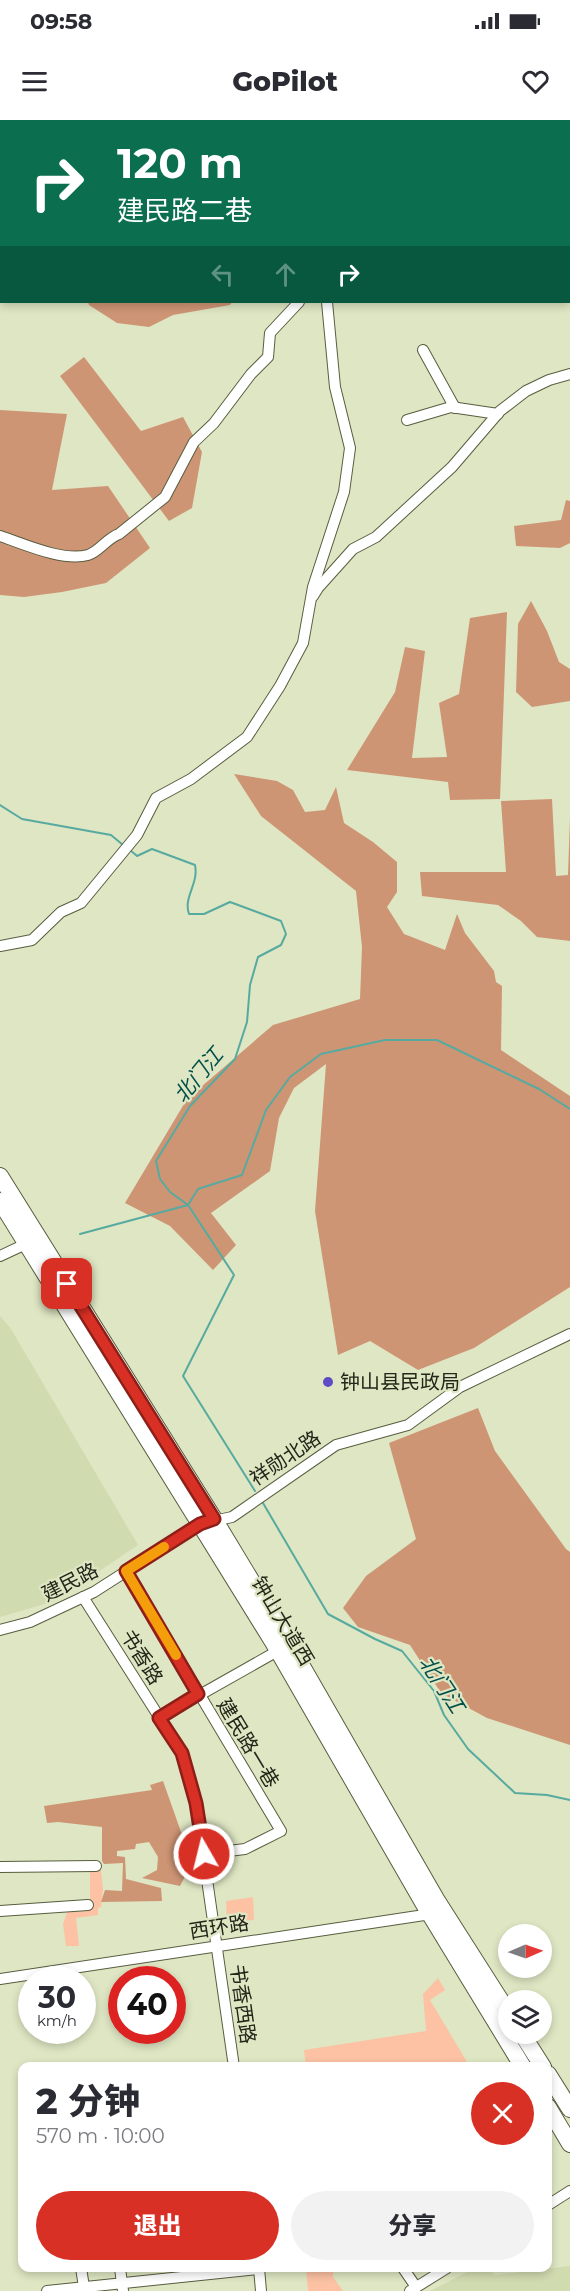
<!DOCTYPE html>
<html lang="zh">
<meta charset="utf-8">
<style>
body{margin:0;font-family:Montserrat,"Noto Sans SC",sans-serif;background:#f2f2f3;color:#2b2b33;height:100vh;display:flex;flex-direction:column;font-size:22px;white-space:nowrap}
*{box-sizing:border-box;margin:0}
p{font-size:20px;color:#7c7c81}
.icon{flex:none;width:33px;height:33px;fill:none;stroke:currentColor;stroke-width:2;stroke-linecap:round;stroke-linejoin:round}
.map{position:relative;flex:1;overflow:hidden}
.side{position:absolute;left:18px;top:1942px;width:534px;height:210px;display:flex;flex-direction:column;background:#fff;border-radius:12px;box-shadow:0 3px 9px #0003}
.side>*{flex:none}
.banner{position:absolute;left:0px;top:0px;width:570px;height:183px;box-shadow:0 3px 9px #0003;background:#0b6e4f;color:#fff;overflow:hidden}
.needle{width:39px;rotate:88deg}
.tools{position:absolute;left:498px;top:1804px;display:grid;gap:12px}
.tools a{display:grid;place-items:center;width:54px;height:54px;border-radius:50%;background:#fff;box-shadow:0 3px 9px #0003;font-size:30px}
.speed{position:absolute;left:18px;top:1846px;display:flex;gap:12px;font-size:30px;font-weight:700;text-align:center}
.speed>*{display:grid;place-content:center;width:78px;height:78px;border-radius:50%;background:#fff;box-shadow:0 3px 9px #0003;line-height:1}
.speed small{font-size:15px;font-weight:400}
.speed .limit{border:9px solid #d22;background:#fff;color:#111}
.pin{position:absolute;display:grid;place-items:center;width:51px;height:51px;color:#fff;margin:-26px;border-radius:12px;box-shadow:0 3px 9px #0006}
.me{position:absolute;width:66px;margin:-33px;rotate:352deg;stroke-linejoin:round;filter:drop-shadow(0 0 4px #0008)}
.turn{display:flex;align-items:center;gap:21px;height:126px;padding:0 18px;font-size:27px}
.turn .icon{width:78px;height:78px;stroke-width:2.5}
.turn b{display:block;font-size:42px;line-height:51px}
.lanes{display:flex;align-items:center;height:57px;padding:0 18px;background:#0003;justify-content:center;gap:30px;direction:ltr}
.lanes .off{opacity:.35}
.round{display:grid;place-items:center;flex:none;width:63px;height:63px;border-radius:32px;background:#f2f2f3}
.overview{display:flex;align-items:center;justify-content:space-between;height:102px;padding:0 18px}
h1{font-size:36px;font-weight:800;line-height:45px}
.primary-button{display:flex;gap:12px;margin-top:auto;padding:12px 18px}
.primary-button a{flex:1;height:69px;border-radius:36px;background:#d93025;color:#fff;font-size:24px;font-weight:800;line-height:69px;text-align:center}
.primary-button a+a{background:#f2f2f3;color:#2b2b33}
.status{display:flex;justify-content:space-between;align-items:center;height:42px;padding:0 30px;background:#fff;direction:ltr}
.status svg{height:16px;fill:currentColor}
header{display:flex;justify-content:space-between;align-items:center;height:78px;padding:0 18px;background:#fff;font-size:27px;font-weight:800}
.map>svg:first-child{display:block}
.built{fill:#d1dbb0}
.green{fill:#fcc2a3}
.forest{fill:#ce9575}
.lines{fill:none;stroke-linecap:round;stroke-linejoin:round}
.stream{stroke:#57aa9f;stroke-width:2}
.minor-casing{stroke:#575d3f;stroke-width:12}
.major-casing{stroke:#575d3f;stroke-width:15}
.highway-casing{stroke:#575d3f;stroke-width:18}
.minor{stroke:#fff;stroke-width:10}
.major{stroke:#fff;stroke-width:14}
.highway{stroke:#fff;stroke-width:16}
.route-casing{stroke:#8d1f18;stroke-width:15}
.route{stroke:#d93025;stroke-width:10}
.slow{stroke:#f59e0b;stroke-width:10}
.poi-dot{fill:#5f4bc3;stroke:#dee6c3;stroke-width:2}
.labels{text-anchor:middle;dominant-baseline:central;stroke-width:4.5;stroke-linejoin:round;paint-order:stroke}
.poi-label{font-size:20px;fill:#242619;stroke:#dee6c3;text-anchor:start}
.street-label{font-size:20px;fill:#242619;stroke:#dee6c3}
.water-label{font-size:21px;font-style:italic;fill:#025049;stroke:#dee6c3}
</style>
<div class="status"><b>09:58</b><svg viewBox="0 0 49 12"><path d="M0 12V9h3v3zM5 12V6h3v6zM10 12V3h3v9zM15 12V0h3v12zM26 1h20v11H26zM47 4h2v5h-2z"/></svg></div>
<header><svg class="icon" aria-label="menu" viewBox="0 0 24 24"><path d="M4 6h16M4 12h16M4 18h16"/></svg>GoPilot<svg class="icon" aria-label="heart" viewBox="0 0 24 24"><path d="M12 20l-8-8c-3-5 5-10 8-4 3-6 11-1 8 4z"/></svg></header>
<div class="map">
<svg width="570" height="2171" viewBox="0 0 570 2171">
<rect width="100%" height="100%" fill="#dee6c3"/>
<g class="built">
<path d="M0 1196 11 1209 138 1425 55 1481 0 1497Z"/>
<path d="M570 2146V2171H430L467 2152 490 2150 495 2155Z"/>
</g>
<g class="green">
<path d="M90 1750H101L103 1770 101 1787 98 1788V1795L76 1798 79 1826H66L63 1804 67 1792 90 1790Z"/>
<path d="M253 1777 254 1800 227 1802 226 1781Z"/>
<path d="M438 1858 445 1870 430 1880 470 1947H306L304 1930 426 1911 423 1874Z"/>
<path d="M306 2148H334L333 2157 343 2171H308Z"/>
</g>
<g class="forest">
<path d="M0 0H74L2 2 0 123Z"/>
<path d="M88 182H232L230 185 173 195 149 207 117 203 89 185Z"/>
<path d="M84 237 141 311 183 297 202 332 192 388 169 401 60 256Z"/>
<path d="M0 290 67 294 52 370 108 366 150 428 106 463 62 472 24 477 0 475Z"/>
<path d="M566 380 570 381V423L560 428 516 426 514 406 561 400Z"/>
<path d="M531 481 547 511 559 542 570 549V581L532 587 516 572 518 504Z"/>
<path d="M507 492 500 679 450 680 448 662 347 650 395 572 405 527 425 531 412 638 447 637 439 583 459 574 470 498Z"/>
<path d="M234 654 277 661 293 670 305 692 325 690 336 667 344 703 373 722 397 742V772L387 787 404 814 445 830 457 794 465 813 494 851 496 862 502 866 501 930 570 976V1167L474 1228 418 1250 370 1221 338 1235 315 1091 326 944 294 968 279 998 270 1051 211 1093 236 1125 213 1150 170 1106 125 1083 187 979 273 905 360 879 362 827 356 771 261 696Z"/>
<path d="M552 679 556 756 568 755 570 698V821L537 817 521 801 498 785 422 776 420 752H506L501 681Z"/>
<path d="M478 1288 495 1331 566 1429 570 1432V1625L487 1598 441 1573 410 1525 358 1507 343 1488 366 1456 416 1419 389 1323Z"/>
<path d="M163 1661 192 1743 180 1766 142 1758 157 1750 158 1737 149 1722 136 1724 135 1729 117 1731V1736L125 1737 126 1759 161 1768 162 1781 101 1782 105 1770 122 1771 123 1743 104 1744 102 1741V1707L58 1702 47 1703 44 1686 152 1670 150 1665Z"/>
</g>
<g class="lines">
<g class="stream">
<path d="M0 685 22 699 111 715 123 725"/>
<path d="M130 730 137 736 152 729 195 745C199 764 183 777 189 794H204L230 782 281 801 286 814 281 825 258 837 250 865 247 902 235 939 190 986 156 1041 160 1059 170 1072 188 1085 234 1155 183 1256 255 1371"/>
<path d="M80 1114 188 1085 198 1069 242 1055 266 990 290 957 321 934 385 920H437L539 969 570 989"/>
<path d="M263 1383 328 1494 375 1519 402 1531 434 1571 444 1595 468 1629 515 1673 547 1675 570 1680"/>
</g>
<g class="minor-casing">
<g id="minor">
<path d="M331 2 332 0"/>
<path d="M423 230 455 288"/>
<path d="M407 300 451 287 498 294"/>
<path d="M0 416C24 424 63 442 88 435 99 432 107 418 119 414L165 377 194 322 214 303 251 254 268 237 270 213 299 182"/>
<path d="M313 476 318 468 353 429 376 417 452 347 500 291 526 271 549 260 570 254"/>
<path d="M0 826 32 820 61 792 81 783 137 715 156 678 191 659 247 617 280 566 303 523 313 467 344 372 350 328 335 267 327 182"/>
<path d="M0 1136 30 1122"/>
<path d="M126 1451 281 1711 245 1729 204 1734"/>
<path d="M83 1477 182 1633 196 1683 234 1947"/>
<path d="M0 1510 30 1502 94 1472 200 1404 232 1397 336 1325 408 1305 460 1267 570 1214"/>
<path d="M159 1598 281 1529"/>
<path d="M0 1747 96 1746"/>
<path d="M0 1791 88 1785"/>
<path d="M0 1859 431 1794 434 1792"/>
<path d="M548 2085 570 2071"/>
<path d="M81 2148 84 2167"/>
<path d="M120 2148 123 2171"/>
<path d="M259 2148 261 2171"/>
<path d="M403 2148 416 2167"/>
<path d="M47 2171 259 2149"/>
<path d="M410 2171 447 2148"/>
</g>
</g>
<g class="major-casing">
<path id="major" d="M569 0 570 1"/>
</g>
<g class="highway-casing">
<g id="highway">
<path d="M0 1056 214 1399 284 1515 436 1779 508 1892"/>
<path d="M0 1081 273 1522 425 1786 523 1947"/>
<path d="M522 1914 543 1947"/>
<path d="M548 1954 570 1989"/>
<path d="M548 1987 570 2024"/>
</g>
</g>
<use href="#minor" class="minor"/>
<use href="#major" class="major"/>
<use href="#highway" class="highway"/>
</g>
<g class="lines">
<g class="route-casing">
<path id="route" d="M67 1164 214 1399 200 1404 126 1451 198 1574 159 1598 182 1633 196 1683 204 1734"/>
</g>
<use href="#route" class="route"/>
<path class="slow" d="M164 1427 126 1451 176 1535"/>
</g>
<circle class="poi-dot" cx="328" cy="1262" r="6"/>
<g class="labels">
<g class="poi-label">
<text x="340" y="1262">钟山县民政局</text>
</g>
<g class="street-label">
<text transform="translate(285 1338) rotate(-34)">祥勋北路</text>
<text transform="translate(70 1462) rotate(-27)">建民路</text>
<text transform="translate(283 1501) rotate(59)">钟山大道西</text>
<text transform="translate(142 1537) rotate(58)">书香路</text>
<text transform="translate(248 1623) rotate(59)">建民路一巷</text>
<text transform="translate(219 1807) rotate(-9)">西环路</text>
<text transform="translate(243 1884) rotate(82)">书香西路</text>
</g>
<g class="water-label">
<text transform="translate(198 955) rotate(-50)">北门江</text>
<text transform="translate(442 1564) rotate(57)">北门江</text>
</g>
</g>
</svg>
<div class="tools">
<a><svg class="needle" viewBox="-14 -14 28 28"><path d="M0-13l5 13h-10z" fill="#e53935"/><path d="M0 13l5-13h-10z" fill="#7c7c81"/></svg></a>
<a><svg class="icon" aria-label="layers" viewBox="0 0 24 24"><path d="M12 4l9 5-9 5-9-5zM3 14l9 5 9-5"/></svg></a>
</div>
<div class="speed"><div>30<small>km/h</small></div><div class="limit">40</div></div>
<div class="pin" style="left:67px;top:1164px;background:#d93025"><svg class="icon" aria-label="arrive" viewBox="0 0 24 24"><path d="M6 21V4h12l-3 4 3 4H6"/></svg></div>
<svg class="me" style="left:204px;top:1734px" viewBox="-20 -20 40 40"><circle r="17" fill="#d93025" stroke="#fff" stroke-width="3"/><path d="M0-11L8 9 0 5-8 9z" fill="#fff"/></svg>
<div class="banner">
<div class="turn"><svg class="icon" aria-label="right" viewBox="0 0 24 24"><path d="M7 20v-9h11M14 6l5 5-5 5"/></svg><div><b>120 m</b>建民路二巷</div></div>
<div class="lanes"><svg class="icon off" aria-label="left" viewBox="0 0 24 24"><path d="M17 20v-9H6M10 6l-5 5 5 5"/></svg><svg class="icon off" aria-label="ahead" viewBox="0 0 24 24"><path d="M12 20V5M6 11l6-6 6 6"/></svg><svg class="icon" aria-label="right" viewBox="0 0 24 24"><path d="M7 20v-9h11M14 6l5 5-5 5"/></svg></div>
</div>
<section class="side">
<div class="overview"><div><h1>2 分钟</h1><p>570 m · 10:00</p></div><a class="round" style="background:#d93025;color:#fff"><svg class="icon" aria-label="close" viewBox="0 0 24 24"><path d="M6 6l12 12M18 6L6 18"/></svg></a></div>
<div class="primary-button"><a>退出</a><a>分享</a></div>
</section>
</div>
